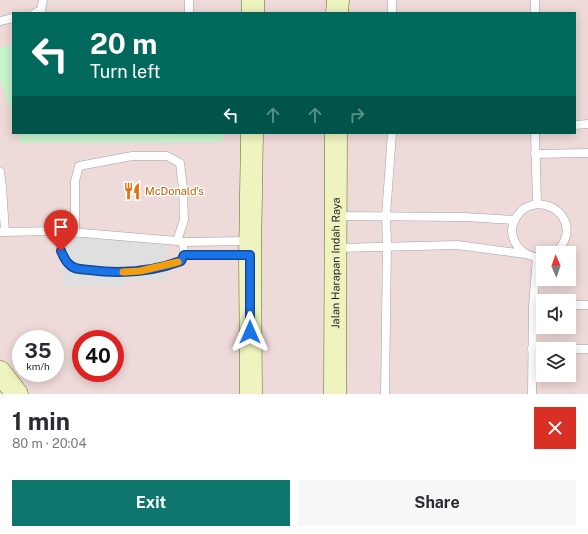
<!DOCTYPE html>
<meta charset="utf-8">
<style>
body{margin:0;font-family:"Public Sans",sans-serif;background:#f7f7f7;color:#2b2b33;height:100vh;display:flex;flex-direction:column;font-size:15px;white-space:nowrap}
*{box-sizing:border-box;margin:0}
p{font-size:13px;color:#7c7c81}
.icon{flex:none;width:22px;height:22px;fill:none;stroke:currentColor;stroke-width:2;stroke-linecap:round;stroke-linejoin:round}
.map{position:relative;height:394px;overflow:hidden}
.details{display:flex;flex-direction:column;background:#fff;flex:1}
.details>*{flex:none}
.hud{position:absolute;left:12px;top:12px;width:564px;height:122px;border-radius:0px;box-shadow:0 2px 10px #0003;background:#00695c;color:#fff;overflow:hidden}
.needle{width:26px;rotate:358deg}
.fabs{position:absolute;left:536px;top:246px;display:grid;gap:8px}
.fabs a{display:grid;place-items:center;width:40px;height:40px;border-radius:0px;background:#fff;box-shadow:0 2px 10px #0003;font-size:20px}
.speed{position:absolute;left:12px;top:330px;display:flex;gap:8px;font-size:20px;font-weight:700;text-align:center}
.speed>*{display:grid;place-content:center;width:52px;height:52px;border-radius:50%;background:#fff;box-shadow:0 2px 10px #0003;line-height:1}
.speed small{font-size:10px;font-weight:400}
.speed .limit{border:6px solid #d22;background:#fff;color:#111}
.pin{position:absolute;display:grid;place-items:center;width:34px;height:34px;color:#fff;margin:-41px -17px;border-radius:50% 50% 50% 0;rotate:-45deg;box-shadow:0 0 4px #0007}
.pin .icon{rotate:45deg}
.me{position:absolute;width:44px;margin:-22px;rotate:0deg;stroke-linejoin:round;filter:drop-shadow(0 0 3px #0008)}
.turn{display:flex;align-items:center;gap:14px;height:84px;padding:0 12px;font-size:18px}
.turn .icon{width:52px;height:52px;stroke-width:2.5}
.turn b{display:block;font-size:28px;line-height:34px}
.lanes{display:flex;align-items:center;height:38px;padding:0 12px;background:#0003;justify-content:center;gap:20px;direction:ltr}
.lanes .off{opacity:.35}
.round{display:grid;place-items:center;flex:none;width:42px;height:42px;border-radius:0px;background:#f7f7f7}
.head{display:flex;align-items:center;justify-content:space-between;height:68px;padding:0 12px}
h1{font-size:24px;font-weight:700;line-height:30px}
.primary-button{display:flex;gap:8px;margin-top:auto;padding:8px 12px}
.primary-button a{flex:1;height:46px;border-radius:0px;background:#0f766e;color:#fff;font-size:16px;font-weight:700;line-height:46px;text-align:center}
.primary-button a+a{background:#f7f7f7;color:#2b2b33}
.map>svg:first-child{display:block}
.commercial{fill:#eedad8;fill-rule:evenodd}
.park{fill:#c8f4ce}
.parking{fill:#dfdfdf}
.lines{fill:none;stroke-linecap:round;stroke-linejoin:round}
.lane-casing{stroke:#a3a3a3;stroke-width:9}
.secondary-casing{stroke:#5e6d10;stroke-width:23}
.lane{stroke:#fff;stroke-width:8}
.secondary{stroke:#eef3c0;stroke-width:22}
.route-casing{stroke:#114b97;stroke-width:10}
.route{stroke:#1a73e8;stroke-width:7}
.slow{stroke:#f59e0b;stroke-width:7}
.labels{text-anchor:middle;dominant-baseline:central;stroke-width:3;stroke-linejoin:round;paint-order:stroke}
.food-label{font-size:11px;fill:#c56008;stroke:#fff;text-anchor:start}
.street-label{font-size:11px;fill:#1f1f1f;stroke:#fff}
</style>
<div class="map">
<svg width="588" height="394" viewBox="0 0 588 394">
<rect width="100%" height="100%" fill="#efede7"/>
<path class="commercial" d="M0 0H588V394H0ZM13 13H575V133H13ZM543 253H569V279H543ZM543 301H569V327H543ZM21 339H55V373H21ZM81 339H115V373H81ZM543 349H569V375H543Z"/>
<g class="park">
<path d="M13 44V118L0 79V48Z"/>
<path d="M18 133H223L222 142 21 143Z"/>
</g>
<path class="parking" d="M63 235 166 237 167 280 126 281 123 286 63 287Z"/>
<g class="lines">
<g class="lane-casing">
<g id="lane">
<path d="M189 0V13"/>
<path d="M392 0V13"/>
<path d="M535 0V13"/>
<path d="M35 13 41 10 43 0"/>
<path d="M0 21 13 18"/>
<path d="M575 125 588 124"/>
<path d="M535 133 537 204"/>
<path d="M535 154 588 153"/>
<path d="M0 172 2 187 5 232"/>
<path d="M337 216 465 217 515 220"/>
<path d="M0 232 59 231 177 241 183 242 184 255 181 261C153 272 120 274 91 270 84 269 76 270 70 265 60 258 60 242 59 231"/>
<path d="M75 233V181L79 166 132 156H167L180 163 183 189 184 220 177 241"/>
<path d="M183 242 250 241"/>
<path d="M337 248 457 245 525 254"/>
<path d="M184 255H249"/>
<path d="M543 257C527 259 513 247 512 231 512 226 514 220 517 216 533 192 572 208 566 236 564 243 561 249 554 253"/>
<path d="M569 305H588"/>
<path d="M533 306H543"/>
<path d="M532 349H543"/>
<path d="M569 349H588"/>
<path d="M385 394 387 245 386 216 392 133"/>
<path d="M532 394 533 306 537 258"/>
</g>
</g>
<g class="secondary-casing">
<g id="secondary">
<path d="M253 13V0"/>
<path d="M337 13 338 0"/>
<path d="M0 372 17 394"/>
<path d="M251 394 250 255 252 133"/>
<path id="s1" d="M335 394 336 133"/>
</g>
</g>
<use href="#lane" class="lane"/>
<use href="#secondary" class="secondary"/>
</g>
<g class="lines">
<g class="route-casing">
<path id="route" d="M61 251C63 255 65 261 69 264 74 270 82 269 89 270 120 274 152 272 181 261L184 255H250V332"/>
</g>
<use href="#route" class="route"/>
<path class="slow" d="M123 272 140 271 178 262"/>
</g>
<defs>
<g id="restaurant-bare" transform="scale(1.38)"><path d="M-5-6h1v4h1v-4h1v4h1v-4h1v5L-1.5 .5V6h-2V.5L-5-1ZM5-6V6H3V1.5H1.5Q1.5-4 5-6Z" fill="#e8710a" stroke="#fff" stroke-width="2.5" paint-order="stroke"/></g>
</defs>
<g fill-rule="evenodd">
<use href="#restaurant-bare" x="132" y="191"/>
</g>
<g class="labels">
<g class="food-label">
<text x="145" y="191">McDonald's</text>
</g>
<g class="street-label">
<text stroke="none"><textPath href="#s1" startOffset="131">Jalan Harapan Indah Raya</textPath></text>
</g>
</g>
</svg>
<div class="fabs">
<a><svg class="needle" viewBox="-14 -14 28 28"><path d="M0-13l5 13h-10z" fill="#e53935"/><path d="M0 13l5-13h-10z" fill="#7c7c81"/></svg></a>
<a><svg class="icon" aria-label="sound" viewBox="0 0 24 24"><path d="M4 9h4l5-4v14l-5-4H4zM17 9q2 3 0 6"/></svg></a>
<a><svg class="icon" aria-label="layers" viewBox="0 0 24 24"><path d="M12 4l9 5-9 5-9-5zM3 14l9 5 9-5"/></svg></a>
</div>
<div class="speed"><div>35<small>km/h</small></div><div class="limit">40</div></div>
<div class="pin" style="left:61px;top:251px;background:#d93025"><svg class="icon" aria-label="arrive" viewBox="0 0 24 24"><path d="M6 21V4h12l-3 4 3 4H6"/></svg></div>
<svg class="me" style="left:250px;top:332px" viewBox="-20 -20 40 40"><path d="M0-17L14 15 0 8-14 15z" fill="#1a73e8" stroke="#fff" stroke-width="4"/></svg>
<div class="hud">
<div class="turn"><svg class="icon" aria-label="left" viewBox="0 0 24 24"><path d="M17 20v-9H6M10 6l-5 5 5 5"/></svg><div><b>20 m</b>Turn left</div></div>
<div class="lanes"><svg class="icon" aria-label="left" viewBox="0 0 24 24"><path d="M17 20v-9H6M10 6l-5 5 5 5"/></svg><svg class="icon off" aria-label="ahead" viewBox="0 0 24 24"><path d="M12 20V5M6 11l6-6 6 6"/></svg><svg class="icon off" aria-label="ahead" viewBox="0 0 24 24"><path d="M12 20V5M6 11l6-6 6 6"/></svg><svg class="icon off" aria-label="right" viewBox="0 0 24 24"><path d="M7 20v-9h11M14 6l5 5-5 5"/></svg></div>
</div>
</div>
<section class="details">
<div class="head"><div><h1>1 min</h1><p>80 m · 20:04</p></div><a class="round" style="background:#d93025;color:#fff"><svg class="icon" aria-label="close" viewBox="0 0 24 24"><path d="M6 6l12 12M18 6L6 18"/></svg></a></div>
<div class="primary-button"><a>Exit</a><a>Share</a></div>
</section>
